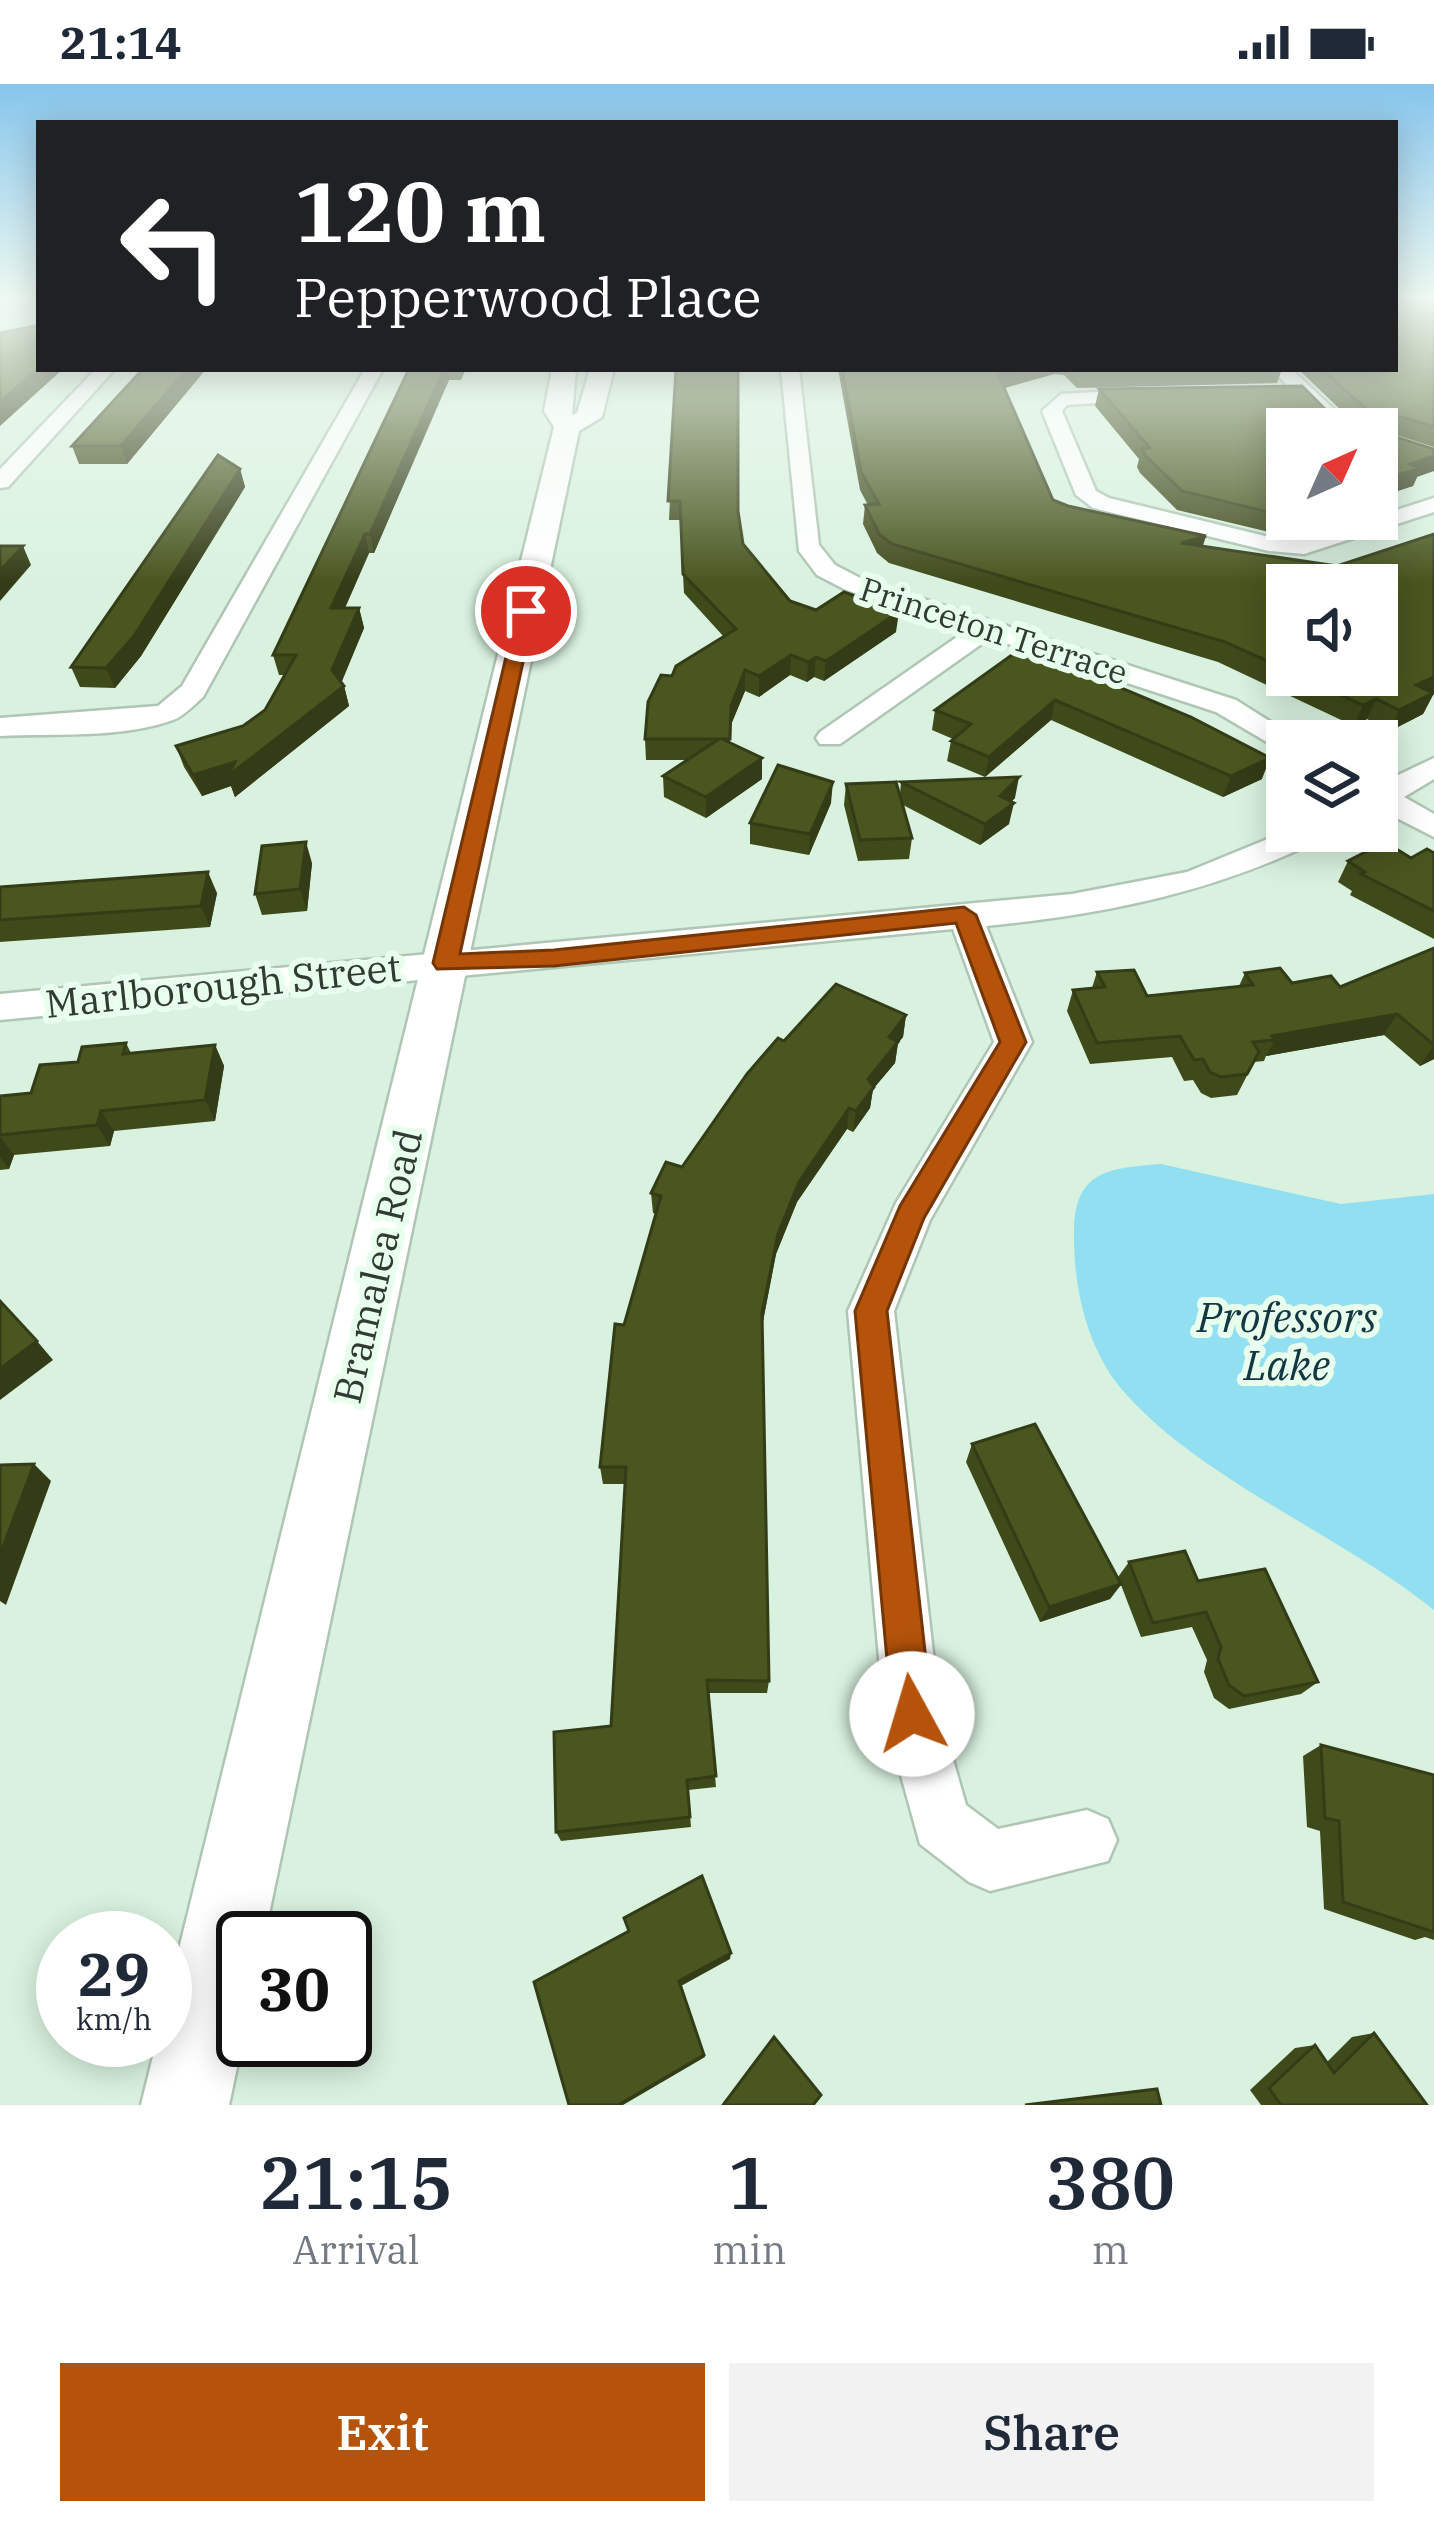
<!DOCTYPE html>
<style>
body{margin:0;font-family:"IBM Plex Serif",serif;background:#f2f2f3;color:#1f2937;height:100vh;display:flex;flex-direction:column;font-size:45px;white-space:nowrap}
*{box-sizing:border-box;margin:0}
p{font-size:39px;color:#747a83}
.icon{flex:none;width:66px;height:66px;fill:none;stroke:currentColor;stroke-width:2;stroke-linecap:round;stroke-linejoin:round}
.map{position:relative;height:2021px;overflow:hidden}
.drawer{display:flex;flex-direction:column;background:#fff;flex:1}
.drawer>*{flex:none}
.hud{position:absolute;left:36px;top:36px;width:1362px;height:252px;border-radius:0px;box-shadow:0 6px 30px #0003;background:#202124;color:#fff;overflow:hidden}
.needle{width:78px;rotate:45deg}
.tools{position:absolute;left:1266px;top:324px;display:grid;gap:24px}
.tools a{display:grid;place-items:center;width:132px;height:132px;border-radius:0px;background:#fff;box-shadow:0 6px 30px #0003;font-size:60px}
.speed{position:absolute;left:36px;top:1827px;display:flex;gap:24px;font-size:60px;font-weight:700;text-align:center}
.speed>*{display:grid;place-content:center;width:156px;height:156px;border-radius:50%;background:#fff;box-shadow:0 6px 30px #0003;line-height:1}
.speed small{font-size:30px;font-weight:400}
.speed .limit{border:6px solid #111;border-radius:18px;background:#fff;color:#111}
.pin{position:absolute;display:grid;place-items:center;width:102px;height:102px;color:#fff;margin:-51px;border:6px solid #fff;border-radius:50%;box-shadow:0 3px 12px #0007}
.me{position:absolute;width:132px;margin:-66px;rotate:354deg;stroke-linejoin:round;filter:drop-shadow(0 0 9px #0008)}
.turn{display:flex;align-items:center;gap:42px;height:252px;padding:0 60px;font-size:54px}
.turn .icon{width:156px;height:156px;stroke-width:2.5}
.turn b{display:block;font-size:84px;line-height:102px}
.eta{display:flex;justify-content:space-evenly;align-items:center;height:204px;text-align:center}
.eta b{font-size:72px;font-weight:600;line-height:84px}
.action{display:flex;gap:24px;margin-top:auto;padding:24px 60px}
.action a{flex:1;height:138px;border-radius:0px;background:#b45309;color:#fff;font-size:48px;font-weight:600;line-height:138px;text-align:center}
.action a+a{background:#f2f2f3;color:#1f2937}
.status{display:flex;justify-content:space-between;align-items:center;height:84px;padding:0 60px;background:#fff;direction:ltr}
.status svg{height:33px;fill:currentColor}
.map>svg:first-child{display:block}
.water{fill:#93dff2}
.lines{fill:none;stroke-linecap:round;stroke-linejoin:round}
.minor-casing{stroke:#afc6b4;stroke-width:5}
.major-casing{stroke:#afc6b4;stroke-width:5}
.minor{fill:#fff;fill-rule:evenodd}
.major{fill:#fff;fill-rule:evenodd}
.wall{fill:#3f4a1b;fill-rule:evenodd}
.shaded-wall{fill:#333c16}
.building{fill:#49561f;stroke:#333c16;stroke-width:3}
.route{fill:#b45309;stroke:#753606;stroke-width:3}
.labels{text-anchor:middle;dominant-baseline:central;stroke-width:12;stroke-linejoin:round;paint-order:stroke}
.far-street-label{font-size:33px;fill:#313b33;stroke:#e7ffec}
.street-label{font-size:39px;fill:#313b33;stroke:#e7ffec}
.water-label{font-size:42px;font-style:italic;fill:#133740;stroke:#e7ffec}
</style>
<div class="status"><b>21:14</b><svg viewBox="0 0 49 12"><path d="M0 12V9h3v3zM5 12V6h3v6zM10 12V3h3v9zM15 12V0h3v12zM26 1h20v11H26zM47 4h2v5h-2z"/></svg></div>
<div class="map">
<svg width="1434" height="2021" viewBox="0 0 1434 2021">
<rect width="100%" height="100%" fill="#d9f2df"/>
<path class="water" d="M1161 1080 1341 1120 1434 1110V1526C1340 1450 1194 1393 1119 1302 1085 1259 1073 1199 1074 1146 1075 1086 1110 1084 1161 1080Z"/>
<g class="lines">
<g class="minor-casing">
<g id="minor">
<path d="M96 285H115L8 403 0 404V385Z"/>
<path d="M365 285H383L203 613C194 621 184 632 173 636 121 655 54 649 0 652V634L158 622 182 602Z"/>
<path d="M781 285H799L819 461 835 481 864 496 1236 616 1301 657H1287V667L1277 664 1216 628 990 554 840 660H820L816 654 820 648 967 546 846 506 817 491 799 467Z"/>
<path d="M1272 285H1291L1355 345H1328Z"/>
<path d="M1147 305 1157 311 1154 315 1067 321 1062 327 1096 407 1109 414 1269 453 1303 456 1434 414V428L1304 470 1269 467 1093 424 1076 411 1042 327 1061 310Z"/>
<path d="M1434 674V695L1404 713 1434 730V753L1377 724V701Z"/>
<path d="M1287 747H1328L1323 754C1215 808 1106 830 986 842L1032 958 930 1136 894 1227 940 1630 966 1721 998 1745 1087 1726 1108 1735 1117 1756 1108 1777 990 1807 969 1798 920 1760 884 1630 848 1227 896 1119 994 958 953 845 0 936V910L1072 810 1187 788Z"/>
</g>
</g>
<g class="major-casing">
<path id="major" d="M552 285H576L572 331 577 329 590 285H614L602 333 579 347 264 1854H243V1955L229 2021H141L157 1956H165V1922L554 343 544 327Z"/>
</g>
<use href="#minor" class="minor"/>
<use href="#major" class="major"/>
</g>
<g class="wall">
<path d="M1434 216V363L1380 346 1417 393 1413 402 1287 435 1269 448 1177 426 1140 389 1137 383 1139 375 1095 322 1099 305 1331 331H1346L1298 285H1395Z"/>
<path d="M206 285 127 380H79L72 362 139 289 138 286Z"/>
<path d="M409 285H466L461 296H449L441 312 374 469H369L345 524H359L364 544 341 598 344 602 349 622 235 713 231 702 202 712 184 683 176 662 243 642 265 626 284 591H279L273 571Z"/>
<path d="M676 285 738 427 743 460 790 517 816 526 896 548 824 597 814 593 807 598 790 591 759 613 745 607 730 643V659L762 674V695L706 734 664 713 663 692 687 676H646L645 655 672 592 724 553 684 509 680 436H669Z"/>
<path d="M838 285H1282L1277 299 1077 304 1064 291 1054 290 1005 304 1053 416 1068 422 1206 452 1202 462 1337 482 1434 450V609L1423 630 1390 647 1367 635 1354 642 1218 578 889 479 877 469 863 440 865 421H868L860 406ZM1287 501H1377V591H1287Z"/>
<path d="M240 385 245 403 141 572 115 604 80 603 71 583Z"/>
<path d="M1023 563 1262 695 1223 713 1051 636 985 693 947 677 951 657 953 655 932 646 935 626Z"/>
<path d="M901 698 1015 714 1011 718 1009 740 980 761 903 721 912 754 909 775 858 777 844 721 846 700 900 710Z"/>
<path d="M831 719 809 771 750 760V739Z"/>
<path d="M1434 769V855L1350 811 1352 807 1338 798 1348 777 1411 774Z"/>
<path d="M312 779 307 827 262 831 255 810Z"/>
<path d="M0 803 217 809 210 843 0 858Z"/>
<path d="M1434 864V975L1420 982 1384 951 1266 972 1264 977 1254 978 1237 1011 1211 1014 1201 1009 1193 996 1184 997 1172 973 1090 980 1067 927 1073 906 1092 904 1097 888 1147 912 1239 902 1245 889 1292 899 1340 903Z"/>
<path d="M906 931 903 953 898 959 895 979 873 1005 870 1024 853 1048 847 1045 797 1118 776 1170 762 1242 769 1597 767 1609H708L716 1703 688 1706 691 1743 561 1757 556 1748 611 1642 625 1400H603L600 1383 624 1241 656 1130 653 1129 651 1109 682 1083 784 957Z"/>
<path d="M126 959 131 969 215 961 224 982 215 1037 114 1047 110 1062 14 1071 9 1085 0 1086V1012L31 1009 78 978Z"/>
<path d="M972 1360 1118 1493 1129 1478 1198 1497 1318 1598 1301 1610 1229 1625 1214 1614 1204 1588 1207 1576 1192 1543 1141 1553 1121 1501 1110 1515 1040 1538 966 1378Z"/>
<path d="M1321 1661 1434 1691V1856L1425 1853 1415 1856 1324 1825 1320 1747 1307 1743 1303 1672Z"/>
<path d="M1374 1949 1427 2021H1261L1250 2006 1295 1964 1315 1961 1327 1978 1352 1953Z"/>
</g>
<g class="shaded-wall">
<path d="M39 285H63L0 342V318Z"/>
<path d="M187 285H206L127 380 121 362Z"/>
<path d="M444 285H448L449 296 374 469 370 450Z"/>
<path d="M1015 285H1055L1054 290 996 306 998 290Z"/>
<path d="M1434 372V387L1417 393 1413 402 1377 414V398L1410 380Z"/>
<path d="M240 385 245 403 141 572 115 604 106 584Z"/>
<path d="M1287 426V435H1311L1269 448 1276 430Z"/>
<path d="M365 450 369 469 336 544 331 524Z"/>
<path d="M1206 452 1200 471 1181 459Z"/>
<path d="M23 462 31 481 0 517V487Z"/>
<path d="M359 524 364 544 338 607 332 586Z"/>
<path d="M899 528 896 548 824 597 826 577Z"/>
<path d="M791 571 790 591 759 613V592Z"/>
<path d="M816 573 814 593 807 598 808 578Z"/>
<path d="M745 586V607L730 643 731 622Z"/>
<path d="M1434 593V609L1423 630 1390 647 1399 626 1416 601Z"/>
<path d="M344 602 349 622 235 713 231 702 202 712 193 691Z"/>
<path d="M1376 615 1367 635 1354 642 1363 621Z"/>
<path d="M1055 616 1051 636 985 693 989 673Z"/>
<path d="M762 674V695L706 734V713Z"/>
<path d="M1270 674 1262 695 1223 713 1231 692Z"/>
<path d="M1019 693 1015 714 998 730 1014 719 1009 740 980 761 985 740 1000 712Z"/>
<path d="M833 698 831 719 809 771 810 750Z"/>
<path d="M306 758 312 779 307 827 300 805Z"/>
<path d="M208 788 217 809 210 843 201 822Z"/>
<path d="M1397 930 1384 951 1266 972 1275 956 1272 952Z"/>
<path d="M906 931 903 953 898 959 895 979 873 1005 870 1024 853 1048 856 1027 868 995 889 953Z"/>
<path d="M215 961 224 982 215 1037 205 1016Z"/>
<path d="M1434 961V975L1420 982Z"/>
<path d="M849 1024 847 1045 797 1118 776 1170 761 1248 762 1229 778 1150 799 1098Z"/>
<path d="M101 1027 114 1047 110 1062 97 1041Z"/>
<path d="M0 1052 14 1071 9 1085 0 1073Z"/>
<path d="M37 1257 53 1276 0 1316V1285Z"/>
<path d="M34 1380 51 1397 6 1521 0 1517V1471Z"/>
<path d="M1121 1500 1110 1515 1040 1538 1049 1523Z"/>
<path d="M731 1869 730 1875 681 1902 679 1897Z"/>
<path d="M704 1971 705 1973 623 2021H618Z"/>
</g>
<g class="building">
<path d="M1395 216H1434V343L1385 328 1379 332 1380 348 1434 365V372L1410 380 1421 384 1377 398V345H1287V426L1276 430 1182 407 1145 371 1142 365 1150 364 1099 305 1302 302 1331 331H1365V324L1321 285H1395Z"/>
<path d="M39 241V284L0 318V249Z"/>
<path d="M187 285 121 362H72L142 286 139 285Z"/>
<path d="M409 285H444L370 450H365L331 524H359L332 586 344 602 228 692 235 678 193 691 176 662 243 642 265 626 296 571H273Z"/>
<path d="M676 285H738V427L743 460 790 517 816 526 844 508 899 528 826 577 816 573 808 578 791 571 759 592 745 586 731 622 730 655H722L762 674 706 713 663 692 719 655H645L648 618 661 591 672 592 676 582 736 545 683 490 680 417H668Z"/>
<path d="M842 285H1015L998 290 1053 416 1068 422 1206 452 1181 459 1337 482 1434 450V593L1416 601 1433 609 1399 626 1376 615 1363 621 1297 591H1377V501H1287V586L1225 558 892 460 879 450 865 421 879 420 861 388Z"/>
<path d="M1079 285H1154L1081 287Z"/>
<path d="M218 371 240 385 134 552 106 584 71 583Z"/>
<path d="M0 462H23L0 487Z"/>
<path d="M1023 563 1191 633 1270 674 1231 692 1055 616 989 673 951 657 971 640 935 626Z"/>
<path d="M778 681 833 698 810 750 750 739Z"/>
<path d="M1019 693 1000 712 1014 719 985 740 901 698Z"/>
<path d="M896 698 912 754 860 756 846 700Z"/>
<path d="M306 758 300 805 255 810 262 762Z"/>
<path d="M1385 758 1411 774 1427 765 1434 769V827L1361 790 1365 788 1348 777Z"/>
<path d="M208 788 201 822 0 836V803Z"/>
<path d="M1434 864V961L1397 930 1272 952 1275 956 1253 958 1259 968 1247 990 1221 993 1210 988 1203 975 1194 976 1180 952 1097 959 1073 906 1105 903 1097 888 1134 886 1147 912 1253 901 1245 889 1280 884 1292 899 1331 892 1340 903Z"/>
<path d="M836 900 906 931 889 953 898 958 868 995 874 1003 856 1027 849 1024 799 1098 778 1150 762 1229 769 1597 707 1596 716 1692 687 1696 690 1733 556 1748 554 1648 611 1642 626 1383H600L615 1240 624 1241 661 1112 651 1109 666 1078 682 1083 747 990 778 954 784 957Z"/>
<path d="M126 959 123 970 215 961 205 1016 101 1027 97 1041 0 1051V1012L31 1009 40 981 78 978 82 963Z"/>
<path d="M0 1217 37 1257 0 1285Z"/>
<path d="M1035 1340 1121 1500 1049 1523 972 1360Z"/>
<path d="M34 1380 0 1471V1381Z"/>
<path d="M1185 1467 1198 1497 1265 1485 1318 1598 1244 1612 1229 1601 1218 1575 1221 1563 1206 1528 1153 1539 1129 1478Z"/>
<path d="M1321 1661 1434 1691V1848L1343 1818 1339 1737 1325 1734Z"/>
<path d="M702 1792 731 1869 679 1897 704 1971 618 2021H569L534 1898 629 1847 624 1834Z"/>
<path d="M1374 1949 1427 2021H1281L1269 2004 1315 1961 1334 1989Z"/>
<path d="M774 1953 821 2011 813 2021H723Z"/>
<path d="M1157 2005 1161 2021H1025Z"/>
</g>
<linearGradient id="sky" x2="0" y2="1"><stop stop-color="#86c5ec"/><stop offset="0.43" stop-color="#eef9f1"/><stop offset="1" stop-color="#eef9f1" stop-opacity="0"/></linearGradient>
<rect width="1434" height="499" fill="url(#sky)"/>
<path class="route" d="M526 522 534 527 460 870 554 866 964 823 976 831 1026 958 924 1134 887 1227 932 1630 926 1644 912 1650 898 1644 892 1630 855 1227 900 1122 1000 958 956 839 554 882 437 885 433 879 517 527Z"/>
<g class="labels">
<g class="far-street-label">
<text transform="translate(994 546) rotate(18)">Princeton Terrace</text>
</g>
<g class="street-label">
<text transform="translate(223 901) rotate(-6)">Marlborough Street</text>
<text transform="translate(377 1182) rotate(-77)">Bramalea Road</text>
</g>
<g class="water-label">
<text x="1287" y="1232">Professors<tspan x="1287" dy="48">Lake</tspan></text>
</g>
</g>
</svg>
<div class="tools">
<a><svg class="needle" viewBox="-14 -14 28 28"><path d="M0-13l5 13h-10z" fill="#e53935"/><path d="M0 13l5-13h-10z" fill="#747a83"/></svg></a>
<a><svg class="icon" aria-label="sound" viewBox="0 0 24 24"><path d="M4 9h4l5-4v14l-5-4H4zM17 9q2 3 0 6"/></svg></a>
<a><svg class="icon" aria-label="layers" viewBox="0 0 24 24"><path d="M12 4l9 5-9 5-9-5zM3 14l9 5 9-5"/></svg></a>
</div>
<div class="speed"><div>29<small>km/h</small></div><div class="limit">30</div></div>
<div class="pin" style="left:526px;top:527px;background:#d93025"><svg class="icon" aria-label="arrive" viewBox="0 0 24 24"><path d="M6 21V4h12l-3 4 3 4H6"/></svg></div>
<svg class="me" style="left:912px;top:1630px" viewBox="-20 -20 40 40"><circle r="19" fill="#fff"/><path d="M0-13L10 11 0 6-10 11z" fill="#b45309"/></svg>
<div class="hud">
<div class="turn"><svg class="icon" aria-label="left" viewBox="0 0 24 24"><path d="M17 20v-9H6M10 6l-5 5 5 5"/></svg><div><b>120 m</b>Pepperwood Place</div></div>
</div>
</div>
<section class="drawer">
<div class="eta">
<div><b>21:15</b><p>Arrival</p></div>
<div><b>1</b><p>min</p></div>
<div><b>380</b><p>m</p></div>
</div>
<div class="action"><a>Exit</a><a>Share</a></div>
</section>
